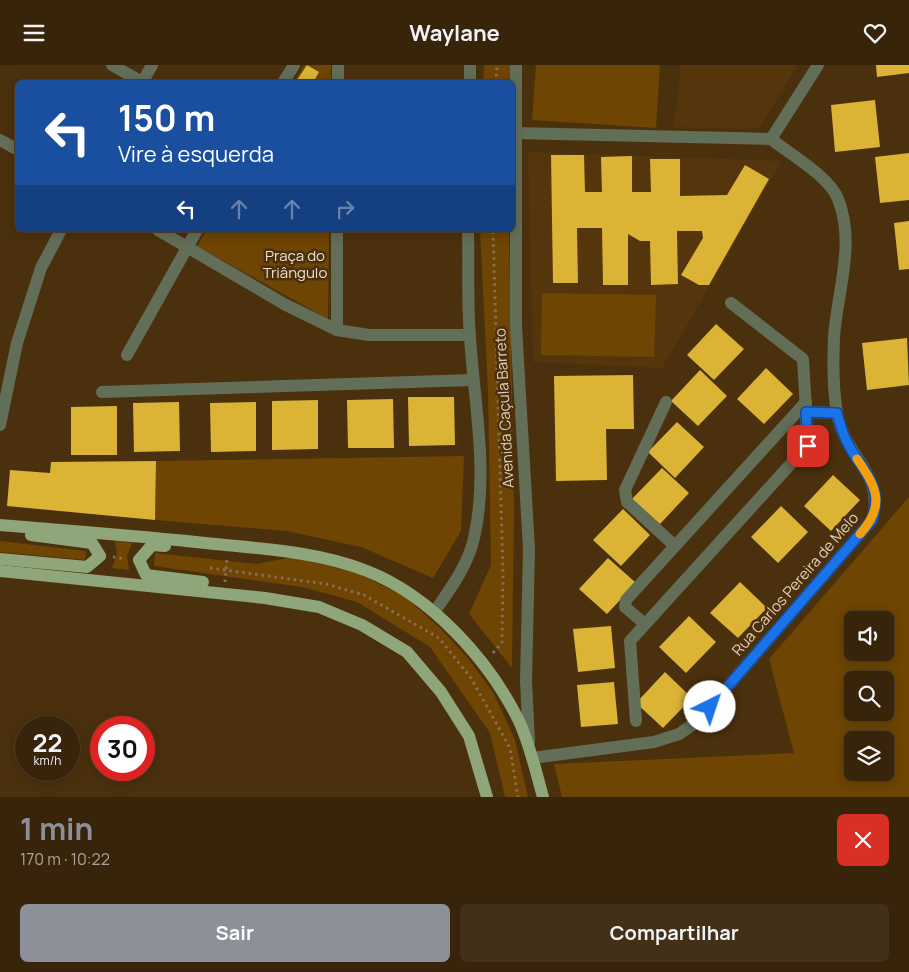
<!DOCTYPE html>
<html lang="pt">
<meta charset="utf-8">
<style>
body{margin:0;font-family:Manrope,sans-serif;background:#433018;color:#f1f3f6;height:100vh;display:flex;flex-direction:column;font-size:19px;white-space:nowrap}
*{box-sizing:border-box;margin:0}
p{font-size:16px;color:#aba49c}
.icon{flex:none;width:28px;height:28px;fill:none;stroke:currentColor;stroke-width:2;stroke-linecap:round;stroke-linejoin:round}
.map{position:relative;height:732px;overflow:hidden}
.drawer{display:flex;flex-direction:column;background:#38240a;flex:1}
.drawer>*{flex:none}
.top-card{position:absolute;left:15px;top:15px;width:500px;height:152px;border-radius:8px;box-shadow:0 2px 12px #0003,0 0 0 1px #52412b;background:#1a4fa0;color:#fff;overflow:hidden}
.tools{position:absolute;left:844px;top:546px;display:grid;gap:10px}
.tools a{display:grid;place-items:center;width:50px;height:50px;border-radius:8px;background:#38240a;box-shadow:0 2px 12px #0003,0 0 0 1px #52412b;font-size:25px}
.speed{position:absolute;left:15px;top:651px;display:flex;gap:10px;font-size:25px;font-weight:700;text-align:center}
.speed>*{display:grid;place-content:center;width:65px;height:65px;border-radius:50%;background:#38240a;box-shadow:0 2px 12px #0003,0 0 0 1px #52412b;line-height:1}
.speed small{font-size:12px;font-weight:400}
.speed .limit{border:8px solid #d22;background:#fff;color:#111}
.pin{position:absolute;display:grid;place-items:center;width:42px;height:42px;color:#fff;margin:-21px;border-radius:10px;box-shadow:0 2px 8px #0006}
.me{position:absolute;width:55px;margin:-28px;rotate:41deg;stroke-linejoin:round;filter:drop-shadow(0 0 4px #0008)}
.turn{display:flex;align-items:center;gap:18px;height:105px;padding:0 20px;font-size:22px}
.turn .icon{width:65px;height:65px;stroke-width:2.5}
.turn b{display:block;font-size:35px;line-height:42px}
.lanes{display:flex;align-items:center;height:48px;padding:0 20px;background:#0003;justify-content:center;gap:25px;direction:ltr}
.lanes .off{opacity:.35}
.round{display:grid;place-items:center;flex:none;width:52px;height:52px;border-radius:8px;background:#433018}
.head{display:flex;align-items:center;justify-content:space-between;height:85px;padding:0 20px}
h1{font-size:30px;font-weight:700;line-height:38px;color:#8c9099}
.cta{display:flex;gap:10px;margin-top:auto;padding:10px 20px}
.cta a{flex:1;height:58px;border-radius:8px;background:#8c9099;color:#fff;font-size:20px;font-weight:700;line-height:58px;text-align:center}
.cta a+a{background:#433018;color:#f1f3f6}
header{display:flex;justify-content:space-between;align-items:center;height:65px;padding:0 20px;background:#38240a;font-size:22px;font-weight:700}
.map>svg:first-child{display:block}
.built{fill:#55360c}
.green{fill:#6e4502;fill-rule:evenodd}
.building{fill:#dbb335}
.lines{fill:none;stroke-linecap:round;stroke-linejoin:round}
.path{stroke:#876e50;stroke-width:3;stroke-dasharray:2.5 4;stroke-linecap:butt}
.minor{stroke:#636e59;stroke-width:12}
.major{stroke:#8fa57a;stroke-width:12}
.route-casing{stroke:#114b97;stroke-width:12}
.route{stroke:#1a73e8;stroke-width:9}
.slow{stroke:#f59e0b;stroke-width:9}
.labels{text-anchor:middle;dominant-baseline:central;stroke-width:5;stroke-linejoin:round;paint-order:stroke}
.park-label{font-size:15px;fill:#f1dec9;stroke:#4b300d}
.street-label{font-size:15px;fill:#e2ceb7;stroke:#4b300d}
</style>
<header><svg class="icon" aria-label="menu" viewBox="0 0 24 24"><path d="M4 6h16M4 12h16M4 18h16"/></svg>Waylane<svg class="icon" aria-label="heart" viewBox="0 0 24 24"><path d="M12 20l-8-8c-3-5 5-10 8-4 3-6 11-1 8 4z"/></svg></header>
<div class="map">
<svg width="909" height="732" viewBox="0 0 909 732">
<rect width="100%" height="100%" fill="#4b300d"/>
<g class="built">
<path d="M681 0H798L760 62 744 64 674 62Z"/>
<path d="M528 87 782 96 662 303 533 297Z"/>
</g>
<g class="green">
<path d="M304 0H331V17L294 18Z"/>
<path d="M484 0H511L512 17 483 18Z"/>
<path d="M536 0H660L656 63 532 55Z"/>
<path d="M207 165H329L328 254 197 181Z"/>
<path d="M480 165H509L514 444 512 603 469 549 491 500 488 326Z"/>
<path d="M542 228 656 230 654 292 541 290Z"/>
<path d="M464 391 461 466 433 513 361 482 286 466 155 455 156 396Z"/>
<path d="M909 432V732H562L554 699 794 688 769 594ZM852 555H885V588H852ZM852 615H885V648H852ZM852 675H885V708H852Z"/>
<path d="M0 476 86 486 85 495 0 487Z"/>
<path d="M115 476 132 478 127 491 129 505 112 503 117 490Z"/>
<path d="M155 488 256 499 293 492 357 508 404 531 439 562 467 592 493 627 515 675 528 732H505L490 668 430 582 357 537 302 522 154 501Z"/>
</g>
<g class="building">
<path d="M307 0 319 7 313 18 297 15Z"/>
<path d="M876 0H909V8L877 12Z"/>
<path d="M875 35 880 82 835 87 831 40Z"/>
<path d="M909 88V135L880 138 875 92Z"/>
<path d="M551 90H584L585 127H602L601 92 632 91V127H651L650 94H680V131L727 130 745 100 769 114 709 220H699L681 210 703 173 702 166H677L678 219 651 220 650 176H640L628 169V220H603L602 163H577L578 218H553Z"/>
<path d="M909 156V204L899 205 894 158Z"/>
<path d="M716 259 744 284 714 315 687 290Z"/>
<path d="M907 273 909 320 867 325 862 278Z"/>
<path d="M766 303 793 329 764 359 737 334Z"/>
<path d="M700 305 727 331 698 361 671 336Z"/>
<path d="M633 310 634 364H606L607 415 556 416 554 311Z"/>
<path d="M408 332H454L455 380 409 381Z"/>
<path d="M393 334 394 383H348L347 335Z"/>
<path d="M318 335V384L272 385V336Z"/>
<path d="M179 337 180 386 134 387 133 338Z"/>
<path d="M256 337V386L211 387 210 338Z"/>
<path d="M117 341V390H71V342Z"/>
<path d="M677 357 704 382 675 413 648 387Z"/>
<path d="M156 396 155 455 7 441 10 405 50 408 51 397Z"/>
<path d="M662 403 689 428 660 459 632 434Z"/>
<path d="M833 410 860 435 831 466 804 441Z"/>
<path d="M781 441 808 467 778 498 751 472Z"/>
<path d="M623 444 650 470 621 501 593 475Z"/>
<path d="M608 493 636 518 607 549 579 524Z"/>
<path d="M740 517 767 543 738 573 710 548Z"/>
<path d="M689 551 716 577 686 608 659 582Z"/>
<path d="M611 561 615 603 578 607 573 564Z"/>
<path d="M665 607 692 633 663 663 636 638Z"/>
<path d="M614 617 618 659 581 662 577 620Z"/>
</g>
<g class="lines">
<g class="path">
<path d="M496 18 497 0"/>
<path d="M113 492 126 494"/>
<path d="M210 503 326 519 364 530 439 573 471 613 510 683 518 732"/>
<path d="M225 517 227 493"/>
<path d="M493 588 502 577 503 508 493 165"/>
</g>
<g class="minor">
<path d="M112 0 142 17"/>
<path d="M516 0V261L529 484 526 616 529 677"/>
<path d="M142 18 152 0"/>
<path d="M283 18 294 0"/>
<path d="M338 18V0"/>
<path d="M470 18V0"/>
<path d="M514 68 771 74"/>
<path d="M771 74 818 0"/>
<path d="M0 75 18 85"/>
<path d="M158 165 284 239 337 265 369 270H469"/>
<path d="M731 238 803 294 806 345"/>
<path d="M337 265V165"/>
<path d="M127 290 197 165"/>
<path d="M102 327 473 315"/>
<path d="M666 337 625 425 627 437 675 481"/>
<path d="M0 360 17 278 41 203 61 165"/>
<path d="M435 546C451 523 468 500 474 473 489 408 474 337 470 272 467 236 469 200 468 165"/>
<path d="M645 559 625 542 626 535 806 337"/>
<path d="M636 656 630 576 807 381 806 347 837 348"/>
<path d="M532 693 654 677 679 669 698 656 872 455C886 408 844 392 837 348 833 325 833 296 834 272 837 227 856 179 838 134 830 112 790 89 771 74"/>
</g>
<g class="major">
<path d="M0 460C72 466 143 471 215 479 265 484 319 487 367 506 431 531 489 595 519 656 530 680 536 707 543 732"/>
<path d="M165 481 152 480 139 495 146 510 203 517"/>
<path d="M0 494 87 502 100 491 92 478 31 470"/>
<path d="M0 506 265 533 319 542 362 560 407 587 441 627 469 671 487 732"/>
</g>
</g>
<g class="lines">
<g class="route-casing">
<path id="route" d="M710 642 872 455C883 420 865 409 849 381 843 370 840 360 837 348L806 347 808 381"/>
</g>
<use href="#route" class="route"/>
<path class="slow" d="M857 394C877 423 886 440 860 469"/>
</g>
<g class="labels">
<g class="park-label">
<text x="295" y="190">Praça do<tspan x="295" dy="17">Triângulo</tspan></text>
</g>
<g class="street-label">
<text transform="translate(504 343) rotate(-93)">Avenida Caçula Barreto</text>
<text transform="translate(795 519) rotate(-49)">Rua Carlos Pereira de Melo</text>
</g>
</g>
</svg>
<div class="tools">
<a><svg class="icon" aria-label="sound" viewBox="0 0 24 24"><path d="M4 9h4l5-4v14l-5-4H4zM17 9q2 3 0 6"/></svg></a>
<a><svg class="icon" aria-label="search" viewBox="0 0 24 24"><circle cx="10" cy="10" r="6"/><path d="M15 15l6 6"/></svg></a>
<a><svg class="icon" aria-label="layers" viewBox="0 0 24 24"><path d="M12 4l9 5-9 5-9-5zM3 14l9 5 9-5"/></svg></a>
</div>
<div class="speed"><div>22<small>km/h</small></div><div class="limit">30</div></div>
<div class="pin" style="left:808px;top:381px;background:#d93025"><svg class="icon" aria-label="arrive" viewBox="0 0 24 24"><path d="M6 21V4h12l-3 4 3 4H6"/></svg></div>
<svg class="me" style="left:710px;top:642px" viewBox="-20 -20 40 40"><circle r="19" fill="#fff"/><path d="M0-13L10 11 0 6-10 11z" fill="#1a73e8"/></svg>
<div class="top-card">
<div class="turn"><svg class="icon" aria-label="left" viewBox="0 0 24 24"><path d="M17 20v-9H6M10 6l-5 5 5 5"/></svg><div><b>150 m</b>Vire à esquerda</div></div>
<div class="lanes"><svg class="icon" aria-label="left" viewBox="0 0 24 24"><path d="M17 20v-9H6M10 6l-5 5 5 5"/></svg><svg class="icon off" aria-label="ahead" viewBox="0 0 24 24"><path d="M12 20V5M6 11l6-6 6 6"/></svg><svg class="icon off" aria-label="ahead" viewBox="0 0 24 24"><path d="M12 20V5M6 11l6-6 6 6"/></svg><svg class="icon off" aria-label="right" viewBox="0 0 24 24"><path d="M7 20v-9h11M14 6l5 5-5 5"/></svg></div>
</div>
</div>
<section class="drawer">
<div class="head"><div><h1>1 min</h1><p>170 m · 10:22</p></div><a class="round" style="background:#d93025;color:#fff"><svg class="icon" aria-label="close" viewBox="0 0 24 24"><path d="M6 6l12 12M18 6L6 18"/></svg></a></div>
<div class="cta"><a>Sair</a><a>Compartilhar</a></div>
</section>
